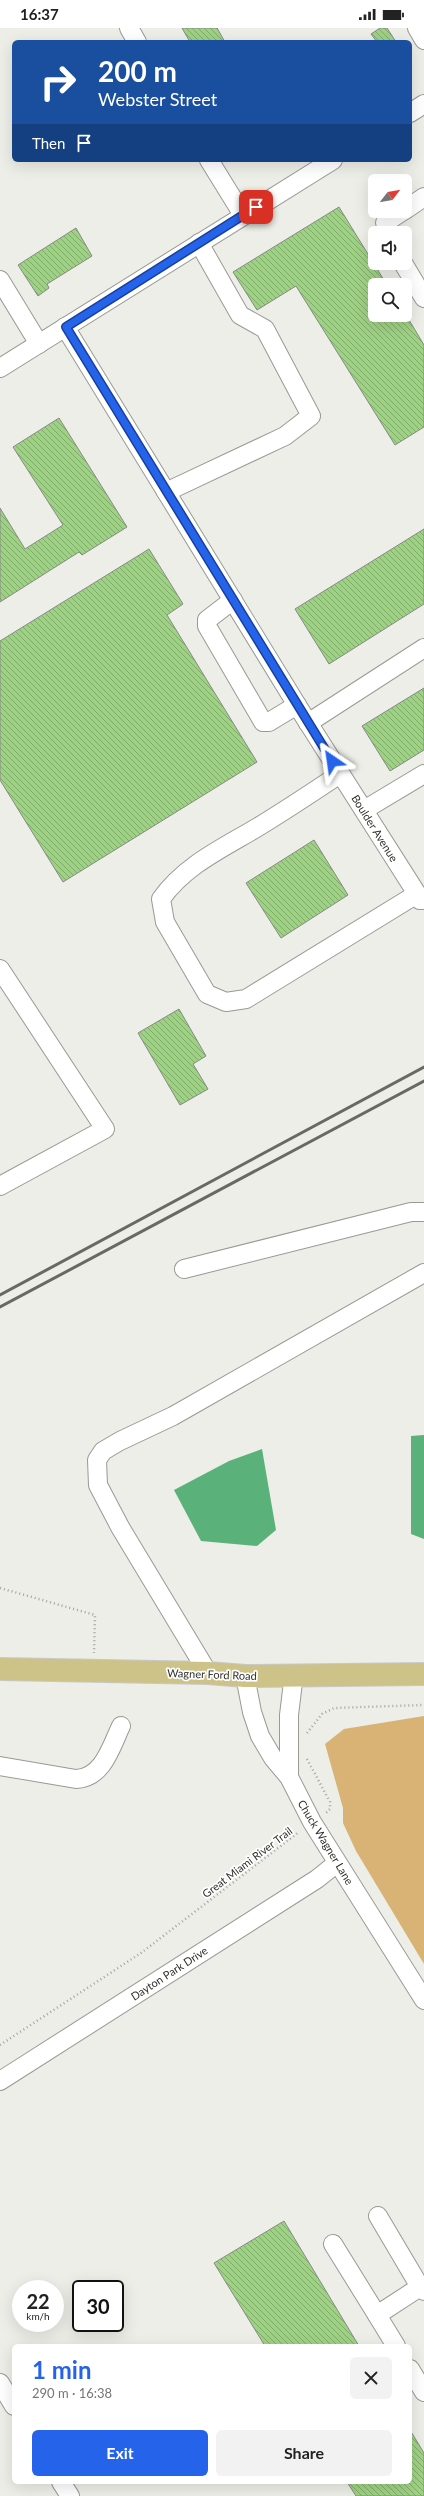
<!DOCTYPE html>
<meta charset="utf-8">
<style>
body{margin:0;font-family:Lato,sans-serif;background:#f2f2f2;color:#222;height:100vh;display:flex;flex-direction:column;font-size:15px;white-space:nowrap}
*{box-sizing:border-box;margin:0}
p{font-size:13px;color:#767676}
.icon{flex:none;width:22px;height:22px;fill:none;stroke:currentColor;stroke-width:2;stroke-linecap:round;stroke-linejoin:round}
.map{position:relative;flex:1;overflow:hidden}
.drawer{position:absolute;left:12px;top:2316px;width:400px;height:140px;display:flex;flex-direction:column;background:#fff;border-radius:6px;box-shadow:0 4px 16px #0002}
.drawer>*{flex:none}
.guide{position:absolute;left:12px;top:12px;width:400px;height:122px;border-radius:6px;box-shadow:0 4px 16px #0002;background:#1a4fa0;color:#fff;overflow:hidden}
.needle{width:26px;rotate:59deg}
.fabs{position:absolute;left:368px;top:146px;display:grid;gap:8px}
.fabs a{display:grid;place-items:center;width:44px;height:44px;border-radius:6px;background:#fff;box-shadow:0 4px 16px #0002;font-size:20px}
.speed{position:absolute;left:12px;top:2252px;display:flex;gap:8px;font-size:20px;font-weight:700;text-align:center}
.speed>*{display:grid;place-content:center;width:52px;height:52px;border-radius:50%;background:#fff;box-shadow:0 4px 16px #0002;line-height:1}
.speed small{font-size:10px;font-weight:400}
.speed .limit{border:2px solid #111;border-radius:6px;background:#fff;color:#111}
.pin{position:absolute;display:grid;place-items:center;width:34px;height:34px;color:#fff;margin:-17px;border-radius:8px;box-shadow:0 2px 6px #0006}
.me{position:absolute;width:44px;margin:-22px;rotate:328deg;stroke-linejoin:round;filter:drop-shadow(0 0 3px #0008)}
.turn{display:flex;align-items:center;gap:14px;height:84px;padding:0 20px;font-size:18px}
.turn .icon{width:52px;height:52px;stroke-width:2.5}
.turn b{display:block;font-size:28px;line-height:34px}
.then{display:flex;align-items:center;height:38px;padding:0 20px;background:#0003;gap:8px;font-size:15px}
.round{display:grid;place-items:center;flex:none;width:42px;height:42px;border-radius:6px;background:#f2f2f2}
.head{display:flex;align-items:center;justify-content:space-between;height:68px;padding:0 20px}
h1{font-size:24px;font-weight:700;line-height:30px;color:#2563eb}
.primary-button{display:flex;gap:8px;margin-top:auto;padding:8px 20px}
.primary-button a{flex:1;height:46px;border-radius:6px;background:#2563eb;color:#fff;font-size:16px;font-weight:700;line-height:46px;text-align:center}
.primary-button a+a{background:#f2f2f2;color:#222}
.status{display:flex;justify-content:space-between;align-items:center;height:28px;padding:0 20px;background:#fff;direction:ltr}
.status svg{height:11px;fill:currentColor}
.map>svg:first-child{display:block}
.grass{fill:#d9b375}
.water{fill:#5ab27a}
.building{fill:url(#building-back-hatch);stroke:#878a86}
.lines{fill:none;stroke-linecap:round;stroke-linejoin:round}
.minor-casing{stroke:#999a94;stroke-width:20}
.major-casing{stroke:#c9c9c8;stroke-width:24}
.path{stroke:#a2a49f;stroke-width:2.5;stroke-dasharray:1 3;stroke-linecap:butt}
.minor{stroke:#fff;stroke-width:18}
.major{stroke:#cdc287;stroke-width:22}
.rail{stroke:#686965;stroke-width:3}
.route-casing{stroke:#184099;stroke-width:10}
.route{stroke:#2563eb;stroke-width:7}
.labels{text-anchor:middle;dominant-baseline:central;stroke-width:3.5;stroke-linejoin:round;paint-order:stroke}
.street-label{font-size:11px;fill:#2e2f2c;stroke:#fffffe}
</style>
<div class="status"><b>16:37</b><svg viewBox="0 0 49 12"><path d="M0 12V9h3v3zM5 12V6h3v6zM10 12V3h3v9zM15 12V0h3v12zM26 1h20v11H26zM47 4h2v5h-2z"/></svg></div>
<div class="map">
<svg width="424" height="2468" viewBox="0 0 424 2468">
<defs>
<pattern id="building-back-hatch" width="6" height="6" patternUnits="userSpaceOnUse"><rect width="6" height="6" fill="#9ed283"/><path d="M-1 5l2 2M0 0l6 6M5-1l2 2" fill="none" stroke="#81ab6b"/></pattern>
</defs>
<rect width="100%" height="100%" fill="#eceee7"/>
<path class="grass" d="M424 1688V1936L356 1823 343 1795V1780L325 1716 344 1701Z"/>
<g class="water">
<path d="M424 1407V1511L411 1506V1408Z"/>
<path d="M262 1421 276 1502 257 1518 201 1513 174 1462 229 1433Z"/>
</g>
<g class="building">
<path d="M182 0H217L225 14H190Z"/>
<path d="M380 0H387L396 14H377L371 6Z"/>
<path d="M339 179 387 257H375V287H406L424 317V399L395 417 296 258 257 282 233 244Z"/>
<path d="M76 200 92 228 47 256 49 260 38 268 18 237Z"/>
<path d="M59 390 127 499 82 527 79 524 0 574V480L25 521 63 497 13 419Z"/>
<path d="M424 501V576L329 636 295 581Z"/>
<path d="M149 521 183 576 167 587 257 734 63 854 0 752V613Z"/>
<path d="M424 660V722L390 743 362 698Z"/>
<path d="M314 812 348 867 281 910 246 855Z"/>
<path d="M179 981 206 1028 193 1036 208 1061 180 1077 138 1005Z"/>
<path d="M284 2193 359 2318H265L214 2235Z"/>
<path d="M410 2402 424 2425V2468H356L347 2454H410Z"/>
</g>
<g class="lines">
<g class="minor-casing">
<g id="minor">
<path d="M129 0 137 14"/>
<path d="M417 0 424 12"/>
<path d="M410 85 424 76"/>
<path d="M209 132 243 187"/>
<path d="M405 182 424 169"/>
<path d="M389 205 385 195 403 183"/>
<path d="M403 235 424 270"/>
<path d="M0 252 39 316"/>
<path d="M65 299 300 682 417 866 420 872H424"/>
<path d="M0 340 333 132"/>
<path d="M166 464 285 408 311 388 265 301 240 287 199 215"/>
<path d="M233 572 207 592V598L263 694H269L297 677"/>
<path d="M308 695 424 620"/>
<path d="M340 746C313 764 286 782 258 799 223 820 185 837 161 871L165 894 207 966 226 974 246 971 417 866"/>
<path d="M364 782 424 746"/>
<path d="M0 941 105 1101 0 1158"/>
<path d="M184 1241 411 1184H424"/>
<path d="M208 1645 120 1499 98 1457 97 1432 103 1423 120 1413 173 1388 424 1245"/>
<path d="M245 1648 252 1684 260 1708 273 1730 289 1749 312 1794 424 1972"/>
<path d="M0 1738 76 1751C103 1750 111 1719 121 1698"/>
<path d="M289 1749V1687L294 1646"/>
<path d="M0 2053 317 1851 337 1835"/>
<path d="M378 2188 420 2259"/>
<path d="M333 2216 377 2287"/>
<path d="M396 2318 377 2287 420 2259 424 2263"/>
<path d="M410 2341 424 2364"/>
<path d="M0 2355 14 2378"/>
<path d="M61 2454 70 2468"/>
</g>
</g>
<g class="major-casing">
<path id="major" d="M0 1641 208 1645 245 1648 424 1646"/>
</g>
<g class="path">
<path d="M0 1560 95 1587 94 1625"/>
<path d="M307 1705 322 1686 334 1680 424 1677"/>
<path d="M307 1731 330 1774V1781L326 1785"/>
<path d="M0 2017 141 1925 299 1804"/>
</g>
<use href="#minor" class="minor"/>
<use href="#major" class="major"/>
<g class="rail">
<path d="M0 1267 424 1039"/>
<path d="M0 1279 424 1053"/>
</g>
</g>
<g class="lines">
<g class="route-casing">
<path id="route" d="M256 179 66 299 332 733"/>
</g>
<use href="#route" class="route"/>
</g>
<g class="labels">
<g class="street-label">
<text transform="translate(375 800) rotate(58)">Boulder Avenue</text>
<text transform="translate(212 1646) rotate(2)">Wagner Ford Road</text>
<text transform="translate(326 1814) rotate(59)">Chuck Wagner Lane</text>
<text transform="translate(247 1834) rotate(-37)">Great Miami River Trail</text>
<text transform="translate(169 1945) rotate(-33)">Dayton Park Drive</text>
</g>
</g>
</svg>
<div class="fabs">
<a><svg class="needle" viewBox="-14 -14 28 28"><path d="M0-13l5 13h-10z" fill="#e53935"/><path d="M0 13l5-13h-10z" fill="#767676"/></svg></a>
<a><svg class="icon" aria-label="sound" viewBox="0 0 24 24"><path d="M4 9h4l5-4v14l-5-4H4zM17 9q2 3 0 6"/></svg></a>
<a><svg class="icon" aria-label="search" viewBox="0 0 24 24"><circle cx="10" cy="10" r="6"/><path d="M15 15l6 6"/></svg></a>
</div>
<div class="speed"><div>22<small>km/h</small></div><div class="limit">30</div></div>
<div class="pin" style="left:256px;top:179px;background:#d93025"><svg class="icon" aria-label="arrive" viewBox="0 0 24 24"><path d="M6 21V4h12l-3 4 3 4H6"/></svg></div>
<svg class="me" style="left:332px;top:733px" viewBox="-20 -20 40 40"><path d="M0-17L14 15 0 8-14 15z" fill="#2563eb" stroke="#fff" stroke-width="4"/></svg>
<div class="guide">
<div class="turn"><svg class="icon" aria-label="right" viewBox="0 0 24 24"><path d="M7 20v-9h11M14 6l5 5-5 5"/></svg><div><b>200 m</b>Webster Street</div></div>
<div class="then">Then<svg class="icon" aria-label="arrive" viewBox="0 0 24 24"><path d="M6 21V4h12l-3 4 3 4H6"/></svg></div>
</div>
<section class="drawer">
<div class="head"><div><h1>1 min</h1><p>290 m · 16:38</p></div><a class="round"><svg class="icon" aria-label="close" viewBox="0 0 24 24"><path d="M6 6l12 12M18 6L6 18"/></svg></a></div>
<div class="primary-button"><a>Exit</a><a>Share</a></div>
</section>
</div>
